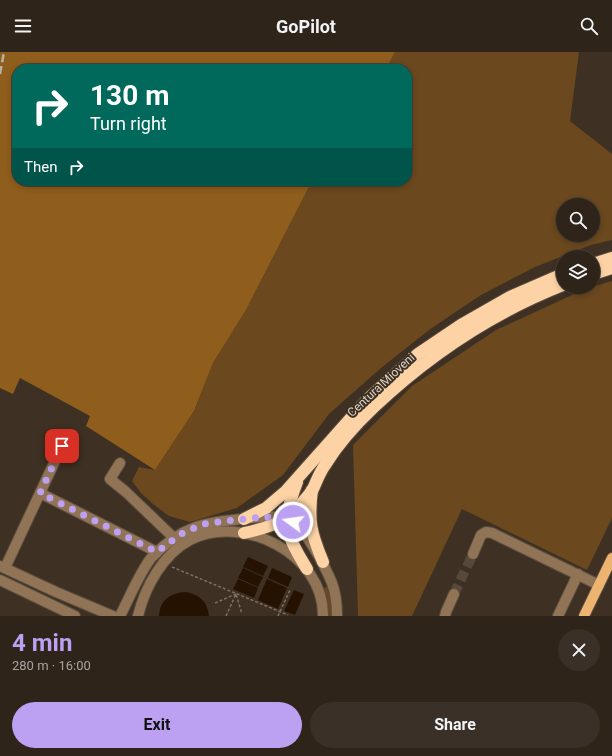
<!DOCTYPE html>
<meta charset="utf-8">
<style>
body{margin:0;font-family:Roboto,sans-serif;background:#3a3027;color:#f1f3f6;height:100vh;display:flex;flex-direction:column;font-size:15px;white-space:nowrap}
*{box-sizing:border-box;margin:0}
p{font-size:13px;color:#a7a4a2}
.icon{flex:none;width:22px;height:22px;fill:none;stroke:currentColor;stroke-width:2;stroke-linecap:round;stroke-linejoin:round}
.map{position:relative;height:564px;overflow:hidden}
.panel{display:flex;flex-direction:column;background:#2e241a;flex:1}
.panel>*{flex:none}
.banner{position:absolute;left:12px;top:12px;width:400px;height:122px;border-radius:16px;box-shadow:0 2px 6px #0003,0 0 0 1px #494139;background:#00695c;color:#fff;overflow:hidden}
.controls{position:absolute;left:556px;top:146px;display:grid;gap:8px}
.controls a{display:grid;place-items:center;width:44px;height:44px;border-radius:50%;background:#2e241a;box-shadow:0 2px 6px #0003,0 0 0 1px #494139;font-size:20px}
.pin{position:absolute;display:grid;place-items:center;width:34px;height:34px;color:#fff;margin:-17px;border-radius:8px;box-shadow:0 2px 6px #0006}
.me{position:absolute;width:44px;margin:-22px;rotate:284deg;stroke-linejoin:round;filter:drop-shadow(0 0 3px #0008)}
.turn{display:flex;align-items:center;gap:14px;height:84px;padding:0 12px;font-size:18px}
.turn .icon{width:52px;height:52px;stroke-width:2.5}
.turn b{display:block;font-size:28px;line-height:34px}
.then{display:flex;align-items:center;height:38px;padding:0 12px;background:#0003;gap:8px;font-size:15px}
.round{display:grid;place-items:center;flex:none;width:42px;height:42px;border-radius:21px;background:#3a3027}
.headline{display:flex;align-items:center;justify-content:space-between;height:68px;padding:0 12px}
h1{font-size:24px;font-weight:700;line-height:30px;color:#bca0f2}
.primary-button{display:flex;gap:8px;margin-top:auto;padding:8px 12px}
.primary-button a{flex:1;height:46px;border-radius:24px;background:#bca0f2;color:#111;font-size:16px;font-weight:700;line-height:46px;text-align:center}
.primary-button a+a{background:#3a3027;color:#f1f3f6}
header{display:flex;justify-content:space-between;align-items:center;height:52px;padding:0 12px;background:#2e241a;font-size:18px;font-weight:700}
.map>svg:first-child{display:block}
.green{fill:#6b481e;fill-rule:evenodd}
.forest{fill:#8f5d1c}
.water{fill:#251200}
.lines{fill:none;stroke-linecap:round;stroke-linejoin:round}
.minor-tunnel{stroke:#56493b;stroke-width:10;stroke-dasharray:10 5;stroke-linecap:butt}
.minor-casing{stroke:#5a4e40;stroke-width:12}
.major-casing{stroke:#5a4e40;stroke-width:12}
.highway-casing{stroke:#5a4e40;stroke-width:14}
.path{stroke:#7d7165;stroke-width:1.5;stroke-dasharray:3 2;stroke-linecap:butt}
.minor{stroke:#907455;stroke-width:10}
.major{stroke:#edb371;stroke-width:10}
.highway{stroke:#fdd3a6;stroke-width:12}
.rail{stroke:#bab1a6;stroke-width:2.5;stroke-dasharray:8 4;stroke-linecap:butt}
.route{stroke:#bca0f2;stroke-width:7;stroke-dasharray:0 12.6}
.labels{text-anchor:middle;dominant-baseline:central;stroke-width:4;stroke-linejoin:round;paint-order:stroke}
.street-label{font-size:12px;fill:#dcd4cb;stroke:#3e3022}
</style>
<header><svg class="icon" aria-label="menu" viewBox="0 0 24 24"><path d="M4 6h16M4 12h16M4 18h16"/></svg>GoPilot<svg class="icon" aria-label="search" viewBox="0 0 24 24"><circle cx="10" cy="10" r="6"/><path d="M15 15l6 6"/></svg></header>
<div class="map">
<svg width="612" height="564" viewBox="0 0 612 564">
<rect width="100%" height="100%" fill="#3e3022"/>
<g class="green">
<path d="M395 0H579L570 69 612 102V188L591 193 535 215 481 243 429 278 381 316 329 362 283 423 237 456 190 470 169 464 153 452 141 441 132 429 139 415 155 418 194 359 213 311 246 258 312 129H407V17H384L388 13ZM563 153H593V183H563Z"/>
<path d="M612 229V466L587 518 462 457 412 564H358L353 393 412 334 496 278 585 237Z"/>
<path d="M327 535 332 554V564H328L324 536Z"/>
</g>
<path class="forest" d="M0 0H395L388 13 384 17H17V129H312L246 258 213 311 194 359 155 418 86 374 90 364 20 326 13 342 0 336Z"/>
<g class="water">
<path d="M248 505 268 514 263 524 243 515Z"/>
<path d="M243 516 263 525 258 535 238 526Z"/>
<path d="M272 516 292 525 288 535 268 526Z"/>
<path d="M238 527 258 536 254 546 233 537Z"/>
<path d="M267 527 287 536 278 557 258 548Z"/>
<path d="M294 538 304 542 295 563 284 559Z"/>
<path d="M186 540C200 543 207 549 209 564H159C160 547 171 541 186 540Z"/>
</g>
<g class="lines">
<path class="minor-tunnel" d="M454 542 473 502"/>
<g class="minor-casing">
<g id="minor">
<path d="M120 411 110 427 126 440 174 486"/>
<path d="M40 441 157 500"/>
<path d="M473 502 481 483 486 480 492 481 599 533"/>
<path d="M0 514 56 540 113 564"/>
<path d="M5 516 62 394"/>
<path d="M0 528 75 564"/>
<path d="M120 564C129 547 140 519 152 505 185 471 207 471 251 466 260 465 280 463 288 466 304 474 325 514 332 531 336 542 337 553 337 564"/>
<path d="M138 564C145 535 163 502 190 488 243 461 324 502 323 564"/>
<path d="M445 564 446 560 454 542"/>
<path d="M558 564 578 522"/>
</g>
</g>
<g class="major-casing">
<path id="major" d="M584 564 612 506"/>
</g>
<g class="highway-casing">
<g id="highway">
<path d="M593 212 612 206"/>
<path d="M593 222 612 216"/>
<path d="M297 430C293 441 288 454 287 465 286 484 298 502 307 517"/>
<path d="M312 438C308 470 311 481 323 510"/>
<path d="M244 467 266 456 286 439 367 348 418 302 461 273 510 245 563 222"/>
<path d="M244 481C258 478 274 474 287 466 294 460 308 445 313 437 317 428 320 420 325 413 338 392 356 372 374 355 429 303 492 261 563 233"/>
</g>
</g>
<g class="path">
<path d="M172 515 288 563"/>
<path d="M215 551 236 542"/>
<path d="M226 564 236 542 242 562"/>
<path d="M278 564 290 538"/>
</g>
<use href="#minor" class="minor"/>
<use href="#major" class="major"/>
<use href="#highway" class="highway"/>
<path class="rail" d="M0 22 4 0"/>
</g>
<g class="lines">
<path class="route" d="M62 394 40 441 157 500 181 482 196 475 208 471 263 465 287 466 293 470"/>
</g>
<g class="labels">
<g class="street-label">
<text transform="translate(381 333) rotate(-43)">Centura Mioveni</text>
</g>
</g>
</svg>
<div class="controls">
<a><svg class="icon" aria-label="search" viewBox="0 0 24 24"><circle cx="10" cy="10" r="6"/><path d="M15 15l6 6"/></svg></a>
<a><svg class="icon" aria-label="layers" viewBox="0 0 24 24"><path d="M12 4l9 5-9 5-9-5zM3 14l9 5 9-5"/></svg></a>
</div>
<div class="pin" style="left:62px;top:394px;background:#d93025"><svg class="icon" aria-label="arrive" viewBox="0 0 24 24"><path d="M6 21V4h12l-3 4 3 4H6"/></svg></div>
<svg class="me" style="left:293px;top:470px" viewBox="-20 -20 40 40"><circle r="17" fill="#bca0f2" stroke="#fff" stroke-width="3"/><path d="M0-11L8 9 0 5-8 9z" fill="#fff"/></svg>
<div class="banner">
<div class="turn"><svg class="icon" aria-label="right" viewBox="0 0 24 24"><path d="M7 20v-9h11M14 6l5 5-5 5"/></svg><div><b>130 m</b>Turn right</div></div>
<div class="then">Then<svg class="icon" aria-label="right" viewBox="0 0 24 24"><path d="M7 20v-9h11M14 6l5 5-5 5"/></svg></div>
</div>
</div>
<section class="panel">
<div class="headline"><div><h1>4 min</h1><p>280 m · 16:00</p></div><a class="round"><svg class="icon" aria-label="close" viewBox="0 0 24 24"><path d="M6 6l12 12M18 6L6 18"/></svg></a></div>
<div class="primary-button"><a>Exit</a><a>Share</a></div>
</section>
